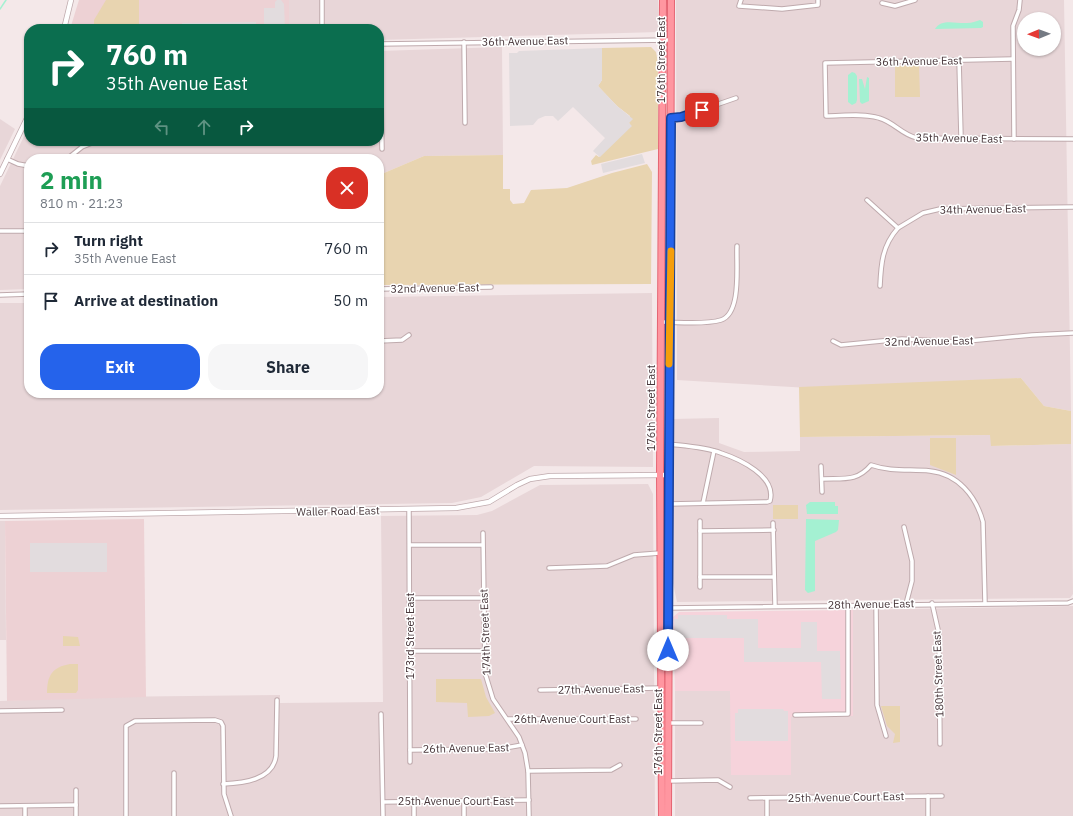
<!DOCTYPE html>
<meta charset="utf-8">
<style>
body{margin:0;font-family:"IBM Plex Sans",sans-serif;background:#f6f6f7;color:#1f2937;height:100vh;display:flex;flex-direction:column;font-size:15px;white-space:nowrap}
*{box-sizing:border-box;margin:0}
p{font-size:13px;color:#747a83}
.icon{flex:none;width:22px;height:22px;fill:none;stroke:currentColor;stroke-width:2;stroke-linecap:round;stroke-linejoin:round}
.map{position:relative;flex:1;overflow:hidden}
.panel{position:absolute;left:24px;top:154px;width:360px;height:244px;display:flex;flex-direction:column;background:#fff;border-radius:16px;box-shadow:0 1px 3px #0004}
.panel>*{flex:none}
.hud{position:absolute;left:24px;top:24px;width:360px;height:122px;border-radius:16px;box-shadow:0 1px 3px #0004;background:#0b6e4f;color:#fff;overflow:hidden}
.needle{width:26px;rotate:269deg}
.buttons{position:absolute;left:1017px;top:12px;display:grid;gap:8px}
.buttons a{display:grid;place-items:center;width:44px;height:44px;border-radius:50%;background:#fff;box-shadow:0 1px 3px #0004;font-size:20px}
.pin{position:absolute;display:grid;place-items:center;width:34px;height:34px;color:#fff;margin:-17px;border-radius:8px;box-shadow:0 2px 6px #0006}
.me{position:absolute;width:44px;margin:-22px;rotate:0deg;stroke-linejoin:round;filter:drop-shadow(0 0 3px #0008)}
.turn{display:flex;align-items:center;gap:14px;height:84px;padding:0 16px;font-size:18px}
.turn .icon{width:52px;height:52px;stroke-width:2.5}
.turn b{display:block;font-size:28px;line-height:34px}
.lanes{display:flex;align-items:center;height:38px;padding:0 16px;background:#0003;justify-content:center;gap:20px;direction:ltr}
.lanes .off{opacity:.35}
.round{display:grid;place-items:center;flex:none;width:42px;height:42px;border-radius:16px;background:#f6f6f7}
.head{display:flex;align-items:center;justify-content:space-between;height:68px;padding:0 16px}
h1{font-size:24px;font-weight:700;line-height:30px;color:#1e9e55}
.primary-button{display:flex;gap:8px;margin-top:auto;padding:8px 16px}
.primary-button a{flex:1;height:46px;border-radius:16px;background:#2563eb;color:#fff;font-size:16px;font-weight:700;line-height:46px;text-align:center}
.primary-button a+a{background:#f6f6f7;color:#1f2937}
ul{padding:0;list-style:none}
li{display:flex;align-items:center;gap:12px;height:52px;padding:0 16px;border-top:1px solid #e0e1e3}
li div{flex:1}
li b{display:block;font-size:15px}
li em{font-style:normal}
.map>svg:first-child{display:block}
.residential{fill:#e8d6d8;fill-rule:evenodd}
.commercial{fill:#f6d3db}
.education{fill:#edd1d4}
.green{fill:#e8d4b0}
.parking{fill:#e2dcde}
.water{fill:#a4f1d2}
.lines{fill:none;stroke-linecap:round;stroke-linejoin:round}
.stream{stroke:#a4f1d2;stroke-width:1.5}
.minor-casing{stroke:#bfaaad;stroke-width:5.5}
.tertiary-casing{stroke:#bfaaad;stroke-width:6}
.primary-casing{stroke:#e56573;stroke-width:8}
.minor{stroke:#fff;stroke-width:3.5}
.tertiary{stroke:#fff;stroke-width:4.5}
.primary{stroke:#ff96a0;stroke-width:6}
.route-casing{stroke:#184099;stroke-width:10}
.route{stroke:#2563eb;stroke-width:7}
.slow{stroke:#f59e0b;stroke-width:7}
.labels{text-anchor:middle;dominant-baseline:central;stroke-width:3;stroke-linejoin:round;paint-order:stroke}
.street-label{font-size:11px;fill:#47363a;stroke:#fff}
</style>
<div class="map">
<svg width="1073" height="816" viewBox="0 0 1073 816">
<rect width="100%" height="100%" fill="#f4e8e9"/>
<g class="residential">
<path d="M289 0H658L659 32 379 40V29H289Z"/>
<path d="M676 0H1064L1071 411 1044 406 1021 378 809 388 677 380ZM1024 19H1054V49H1024Z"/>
<path d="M502 47 503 155 424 156 384 173 379 174V159H29V289L0 290V186L29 126V141H379V51Z"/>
<path d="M0 119 15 129 0 160Z"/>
<path d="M652 293 653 467 534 466 481 497 452 503 0 510V303H29V393H379V297Z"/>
<path d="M719 418V443L744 452 800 451V437L991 435V446L1071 444 1073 594 1070 598 677 602 673 583V506L773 505 673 504 672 419Z"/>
<path d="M648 484 653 494 655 816H0V701L100 697 280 695V703L383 702 381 516 477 515 492 511 540 485Z"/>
<path d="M0 521H5L6 640H0Z"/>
<path d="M1073 606V816H675V691H730L743 775 791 774 790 717 853 716V610Z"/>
</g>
<path class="commercial" d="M853 610V716L791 717V775H731L730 691H675L673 617 679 612Z"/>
<g class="education">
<path d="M79 0H289V29H70Z"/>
<path d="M144 519 146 697 7 701 5 521Z"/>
</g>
<g class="green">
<path d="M106 0H139V29H94V20Z"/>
<path d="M651 47 656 52 658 63V149L592 165 591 161 596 155 599 157 631 126 629 123 630 116 617 106 598 86 602 80V48Z"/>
<path d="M919 65 920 97H895V66Z"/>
<path d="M503 155V189H510V200L513 204 524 203 531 190 567 188 612 173 647 164 652 172 651 284 379 285V174L384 173 424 156Z"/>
<path d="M1021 378 1044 406 1071 411V444L991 446 990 435 800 437 799 387Z"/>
<path d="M930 438H956V475L930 465Z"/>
<rect x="773" y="505" width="25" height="14"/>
<path d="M63 636 78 637 80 646H63Z"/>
<path d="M70 664H78V690L76 693H47C47 676 52 667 70 664Z"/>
<path d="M436 679H481L486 697 495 713 489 716 468 717 467 703 436 702Z"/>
<path d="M881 706H900V742L893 743 895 734 887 726Z"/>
</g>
<g class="parking">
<path d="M277 0H281L284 4 285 29H264V8H275V2Z"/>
<path d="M256 22V29H182V23Z"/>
<path d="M602 48V80L598 86 617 106 633 119 629 123 632 126 600 157 593 151 605 138 573 107 558 121 553 116H545L538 119 533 125 510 126 509 53H517L519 51Z"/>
<path d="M642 154 645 163 603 173 601 164Z"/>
<rect x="30" y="543" width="77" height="29"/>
<path d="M678 615H727V619H758V648H801V622H817V651H840L841 699H822L821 662H744V638H678V635H675L674 619H678Z"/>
<path d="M738 709H783L784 711H788V741H735V713H738Z"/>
</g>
<g class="water">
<path d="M980 20 983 22V27L981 28 935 29C941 18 957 24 967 23 972 23 976 21 980 20Z"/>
<path d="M852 72 855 73 857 76V100L856 103 852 105 848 102V75Z"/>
<path d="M867 77 869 78V101L862 104 860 102 859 79H862L865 89Z"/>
<path d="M810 502H835V506H838V514H807L806 505Z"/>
<path d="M806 519 839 520 838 530 836 532 815 541V591L808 593 805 590Z"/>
</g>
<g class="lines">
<path class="stream" d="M0 9 6 0"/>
<g class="minor-casing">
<g id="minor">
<path d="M322 0V29"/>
<path d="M741 0 739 6 782 9 818 5V0"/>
<path d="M882 3 895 6 915 0"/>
<path d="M464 42 465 123"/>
<path d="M379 44 670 40"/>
<path d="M380 44 382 149"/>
<path d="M1013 59 825 63 826 116C843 116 863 113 879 118 894 122 902 135 917 138L1073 139"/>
<path d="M959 60 961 137"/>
<path d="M671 118 681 117 736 98"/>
<path d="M1014 139 1013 26 1019 10 1020 0"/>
<path d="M222 141V143"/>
<path d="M7 159 18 164 29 166"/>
<path d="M67 159 82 147 92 143 149 141"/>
<path d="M867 200 898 228C882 246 881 264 880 286"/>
<path d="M898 228 923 213 940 209 1073 207"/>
<path d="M0 231H29"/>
<path d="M379 289 491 287"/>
<path d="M0 295 29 294"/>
<path d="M662 322C678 322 705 325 721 320 742 313 736 265 737 246"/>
<path d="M379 341 402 340 409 335"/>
<path d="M833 341 841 345 902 339 957 342 1032 335 1073 333"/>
<path d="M668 444C685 446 705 447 721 453 739 459 777 476 770 501L767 502 669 504"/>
<path d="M821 466 822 492"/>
<path d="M822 479C843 478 857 482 871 465 891 472 910 469 930 471 958 474 976 496 983 522L985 603"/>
<path d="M703 503 714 451"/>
<path d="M409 510 410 762"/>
<path d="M773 523 775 605"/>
<path d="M904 527 912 561V581L906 604"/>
<path d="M700 531 774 530"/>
<path d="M483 533 485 673 493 699 519 737 525 753 528 771 529 816"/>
<path d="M410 545H482"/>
<path d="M549 568 607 566 634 555 660 553"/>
<path d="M700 577H774"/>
<path d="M700 587V521"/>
<path d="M410 598H483"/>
<path d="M932 603 939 634 940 744"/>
<path d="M876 604 877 705 886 736"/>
<path d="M668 608 1068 603 1073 601"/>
<path d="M410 651H484"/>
<path d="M540 690 662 688"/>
<path d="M0 711 62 710"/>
<path d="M381 714 383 816"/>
<path d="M795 715 848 714V604"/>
<path d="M508 719H636"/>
<path d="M669 723H701"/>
<path d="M410 750 500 749 522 745"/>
<path d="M528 771 611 770 620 765"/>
<path d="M174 773V816"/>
<path d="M668 781 718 780 730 787"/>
<path d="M223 784C243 783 273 780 276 756L277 700"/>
<path d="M928 796V816"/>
<path d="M750 798 942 796"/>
<path d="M767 798V816"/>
<path d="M414 801V816"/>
<path d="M464 801V816"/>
<path d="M383 802 529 800"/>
<path d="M0 806 76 805"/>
<path d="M25 816V806"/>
<path d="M76 816V790"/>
<path d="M126 816V726L135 721 215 720 221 722 223 726 224 794 231 816"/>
</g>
</g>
<g class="tertiary-casing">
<g id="tertiary">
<path d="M64 29 71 0"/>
<path d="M0 174 29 114"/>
<path d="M0 516 456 508 489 502 517 485 530 479 550 476 668 475"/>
</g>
</g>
<g class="primary-casing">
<g id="primary">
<path d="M662 816 660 475 663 0"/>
<path d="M668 816 671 0"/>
</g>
</g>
<use href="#minor" class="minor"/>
<use href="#tertiary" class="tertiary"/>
<use href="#primary" class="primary"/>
</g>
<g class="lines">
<g class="route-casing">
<path id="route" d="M668 650 671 118 681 117 702 110"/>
</g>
<use href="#route" class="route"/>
<path class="slow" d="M669 364 671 251"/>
</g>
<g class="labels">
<g class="street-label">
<text transform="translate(525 41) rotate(-1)">36th Avenue East</text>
<text transform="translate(661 60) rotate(-90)">176th Street East</text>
<text transform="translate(919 61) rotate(-1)">36th Avenue East</text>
<text transform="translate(959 138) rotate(1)">35th Avenue East</text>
<text transform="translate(983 209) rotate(-1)">34th Avenue East</text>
<text transform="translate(435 288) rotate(-1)">32nd Avenue East</text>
<text transform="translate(929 341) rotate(-1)">32nd Avenue East</text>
<text transform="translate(651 408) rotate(-90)">176th Street East</text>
<text transform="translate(338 511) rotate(-1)">Waller Road East</text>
<text transform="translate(871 604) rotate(-1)">28th Avenue East</text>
<text transform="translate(485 632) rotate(-92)">174th Street East</text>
<text transform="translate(410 636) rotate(-90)">173rd Street East</text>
<text transform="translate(938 674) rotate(-92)">180th Street East</text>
<text transform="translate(601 689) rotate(-1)">27th Avenue East</text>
<text x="572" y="719">26th Avenue Court East</text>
<text transform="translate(658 732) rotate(-90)">176th Street East</text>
<text transform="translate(466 748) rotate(-1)">26th Avenue East</text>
<text transform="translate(846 797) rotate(-1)">25th Avenue Court East</text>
<text x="456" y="801">25th Avenue Court East</text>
</g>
</g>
</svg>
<div class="buttons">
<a><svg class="needle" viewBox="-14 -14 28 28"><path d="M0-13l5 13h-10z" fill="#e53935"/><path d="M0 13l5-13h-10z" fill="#747a83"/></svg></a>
</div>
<div class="pin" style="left:702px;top:110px;background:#d93025"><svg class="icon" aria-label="arrive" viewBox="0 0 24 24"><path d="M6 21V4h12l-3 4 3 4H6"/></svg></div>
<svg class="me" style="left:668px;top:650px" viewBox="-20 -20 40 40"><circle r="19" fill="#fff"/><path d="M0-13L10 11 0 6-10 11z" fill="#2563eb"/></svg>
<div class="hud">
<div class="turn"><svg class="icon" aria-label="right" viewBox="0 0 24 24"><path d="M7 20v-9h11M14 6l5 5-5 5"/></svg><div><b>760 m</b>35th Avenue East</div></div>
<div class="lanes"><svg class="icon off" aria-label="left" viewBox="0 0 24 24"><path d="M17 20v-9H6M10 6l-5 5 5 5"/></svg><svg class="icon off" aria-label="ahead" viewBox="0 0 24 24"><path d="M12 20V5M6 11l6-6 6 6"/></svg><svg class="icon" aria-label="right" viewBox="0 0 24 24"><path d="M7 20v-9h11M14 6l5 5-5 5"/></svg></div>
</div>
<section class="panel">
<div class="head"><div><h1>2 min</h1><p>810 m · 21:23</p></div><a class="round" style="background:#d93025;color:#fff"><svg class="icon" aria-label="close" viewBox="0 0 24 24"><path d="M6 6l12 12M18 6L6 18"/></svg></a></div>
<ul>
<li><svg class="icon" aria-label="right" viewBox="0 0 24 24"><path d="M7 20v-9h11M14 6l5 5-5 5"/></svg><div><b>Turn right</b><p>35th Avenue East</p></div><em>760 m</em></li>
<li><svg class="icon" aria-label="arrive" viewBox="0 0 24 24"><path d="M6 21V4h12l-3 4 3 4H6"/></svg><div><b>Arrive at destination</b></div><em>50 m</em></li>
</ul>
<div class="primary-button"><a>Exit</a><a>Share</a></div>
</section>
</div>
